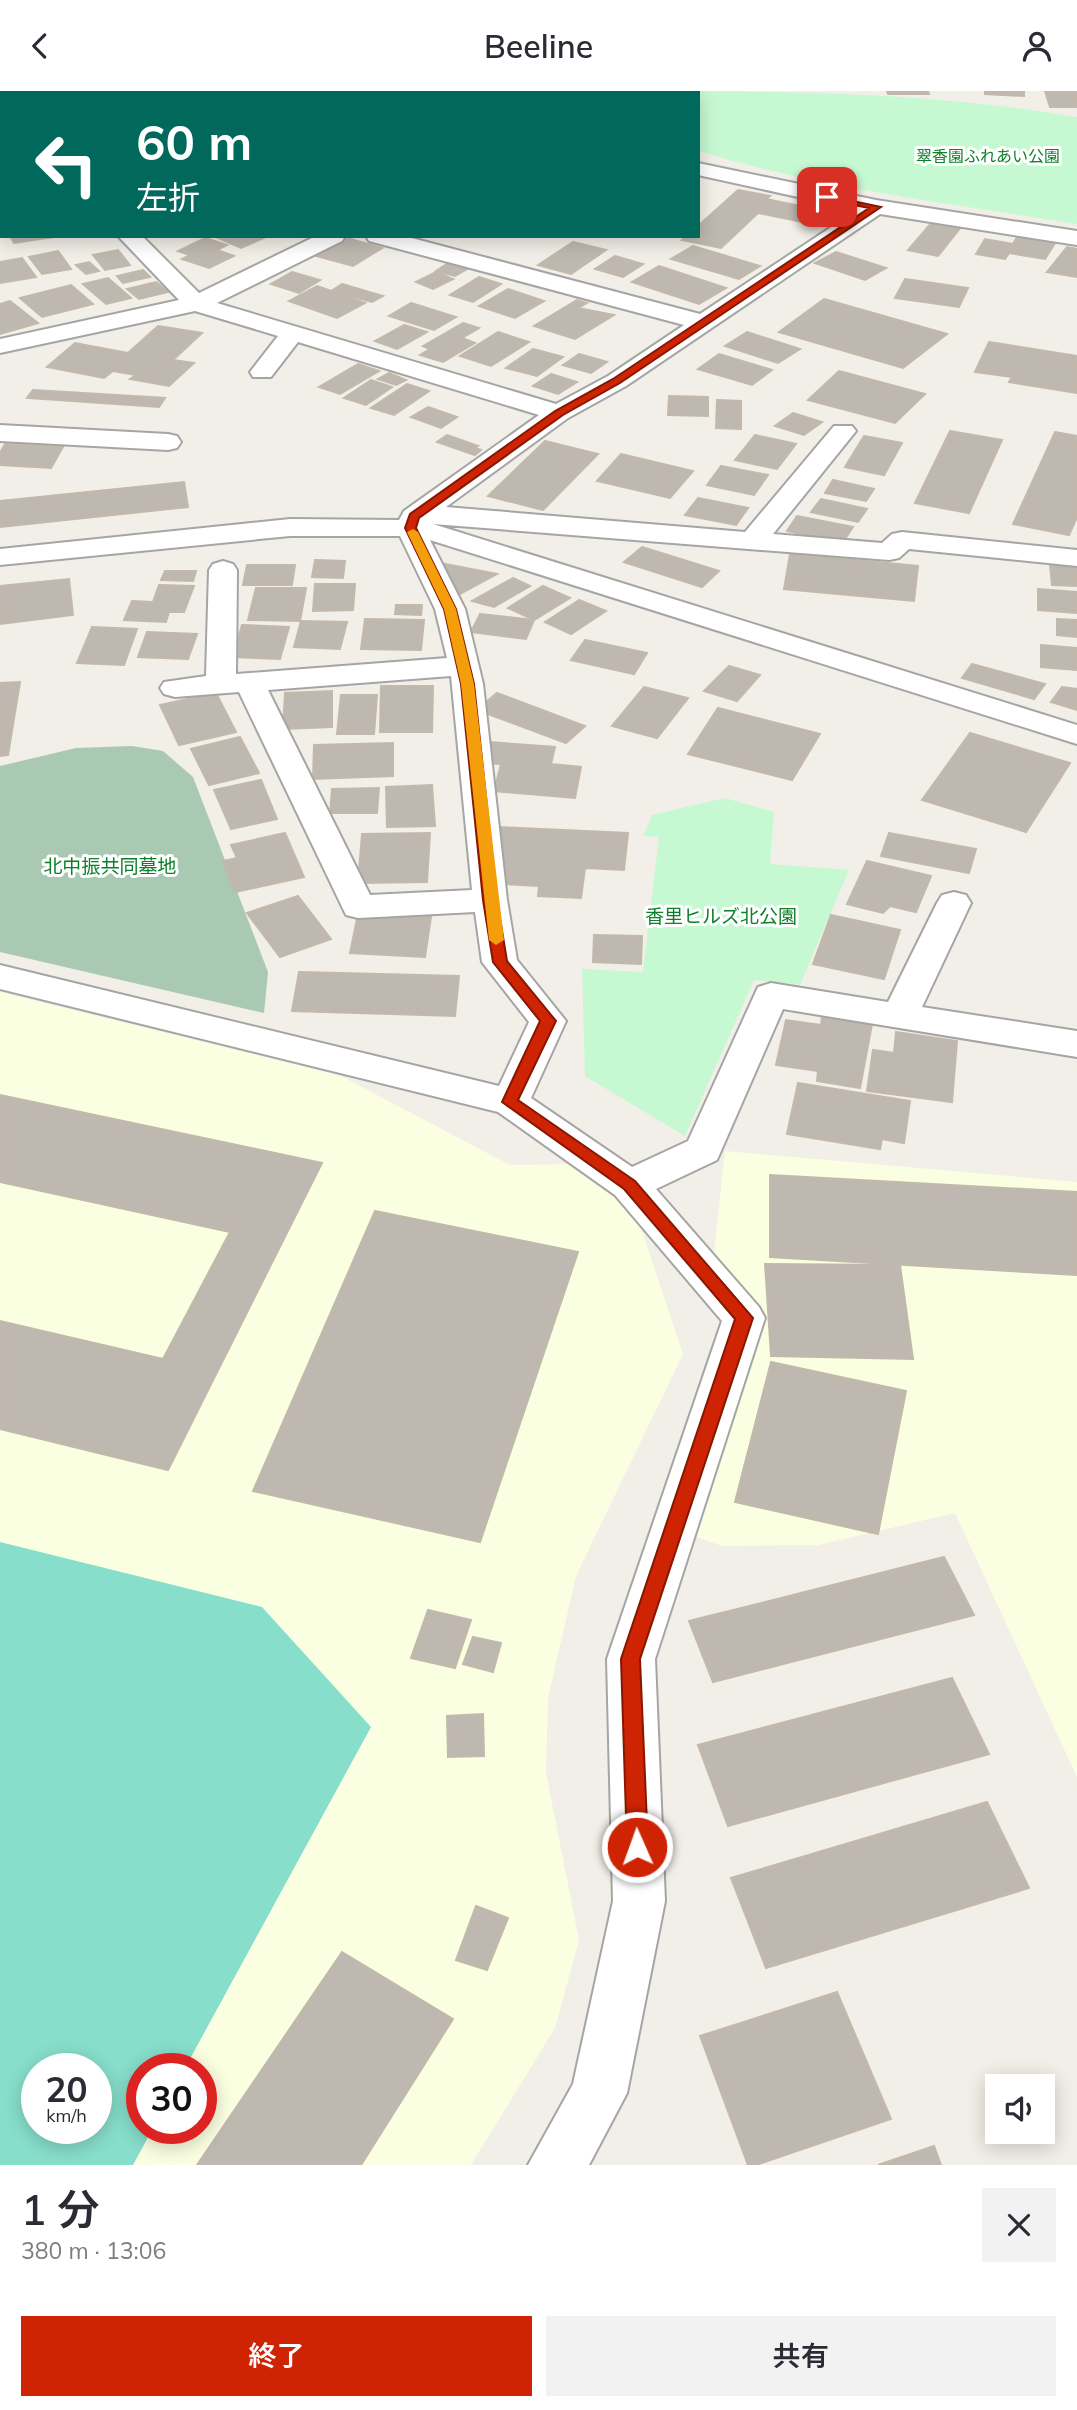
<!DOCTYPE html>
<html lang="ja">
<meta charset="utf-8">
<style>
body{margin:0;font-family:Mulish,"Noto Sans JP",sans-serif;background:#f2f2f3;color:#2b2b33;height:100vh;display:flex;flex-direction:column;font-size:26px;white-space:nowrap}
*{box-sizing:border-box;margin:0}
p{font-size:23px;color:#7c7c81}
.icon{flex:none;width:38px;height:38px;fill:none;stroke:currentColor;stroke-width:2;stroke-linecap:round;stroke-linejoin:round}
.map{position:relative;height:2074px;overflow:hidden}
.drawer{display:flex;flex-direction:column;background:#fff;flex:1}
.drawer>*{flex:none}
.top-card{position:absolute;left:0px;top:0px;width:700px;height:147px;box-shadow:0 4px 18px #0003;background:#00695c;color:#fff;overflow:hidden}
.fabs{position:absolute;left:985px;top:1983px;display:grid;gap:14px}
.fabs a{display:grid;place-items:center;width:70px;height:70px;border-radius:0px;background:#fff;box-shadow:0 4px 18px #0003;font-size:35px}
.speed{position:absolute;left:21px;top:1962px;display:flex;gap:14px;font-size:35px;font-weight:700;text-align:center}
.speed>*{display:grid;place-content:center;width:91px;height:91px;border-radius:50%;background:#fff;box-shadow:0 4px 18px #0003;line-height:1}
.speed small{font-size:18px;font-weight:400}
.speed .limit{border:10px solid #d22;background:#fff;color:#111}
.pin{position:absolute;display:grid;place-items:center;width:60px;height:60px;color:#fff;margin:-30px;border-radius:14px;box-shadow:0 4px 10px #0006}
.me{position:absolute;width:77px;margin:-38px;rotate:358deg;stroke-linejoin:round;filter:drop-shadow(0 0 5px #0008)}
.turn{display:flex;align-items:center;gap:24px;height:147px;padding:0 21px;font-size:32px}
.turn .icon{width:91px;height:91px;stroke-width:2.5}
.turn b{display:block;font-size:49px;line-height:60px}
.round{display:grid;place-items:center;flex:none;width:74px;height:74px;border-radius:0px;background:#f2f2f3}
.summary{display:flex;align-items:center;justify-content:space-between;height:119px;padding:0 21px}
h1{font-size:42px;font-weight:600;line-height:52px}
.action{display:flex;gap:14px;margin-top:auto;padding:14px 21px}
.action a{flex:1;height:80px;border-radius:0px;background:#ce2403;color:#fff;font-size:28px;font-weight:600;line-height:80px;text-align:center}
.action a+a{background:#f2f2f3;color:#2b2b33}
header{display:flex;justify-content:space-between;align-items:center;height:91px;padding:0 21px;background:#fff;font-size:32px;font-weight:600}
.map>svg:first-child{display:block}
.education{fill:#faffe2;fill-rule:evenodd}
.cemetery{fill:#a9c9b3}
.park{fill:#c6f9d2}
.pitch{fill:#87decb;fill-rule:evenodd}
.building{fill:#beb8b0;stroke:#c2b9aa;stroke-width:2}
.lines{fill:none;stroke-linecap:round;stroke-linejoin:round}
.minor-casing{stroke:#a5a5a5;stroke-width:4}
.minor{fill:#fff;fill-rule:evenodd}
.route{fill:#ce2403;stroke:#861702;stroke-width:2}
.slow{fill:#f59e0b}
.labels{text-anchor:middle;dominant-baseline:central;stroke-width:6;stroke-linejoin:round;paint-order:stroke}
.far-park-label{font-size:16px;fill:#0d8029;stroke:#fff}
.park-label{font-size:19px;fill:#0d8029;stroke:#fff}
</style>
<header><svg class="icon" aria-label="back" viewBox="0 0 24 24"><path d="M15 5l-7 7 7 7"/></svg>Beeline<svg class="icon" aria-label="person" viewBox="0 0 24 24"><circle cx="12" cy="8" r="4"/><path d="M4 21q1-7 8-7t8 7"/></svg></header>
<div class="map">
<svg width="1077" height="2074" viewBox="0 0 1077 2074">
<rect width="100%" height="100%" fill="#f1efe7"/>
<g class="education">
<path d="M0 901 341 985 510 1074 578 1073 633 1113 683 1263 576 1485 548 1607 546 1682 579 1849 555 1937 471 2074H0ZM37 1978H96V2037H37ZM142 1978H201V2037H142Z"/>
<path d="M725 1060 1077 1091V1686L955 1422 819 1454 722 1455 691 1444 759 1233 714 1163Z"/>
</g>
<path class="cemetery" d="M132 655 163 660 193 686 268 881 264 922 0 861V675L76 657Z"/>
<g class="park">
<path d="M618 0C774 0 923 0 1077 26V133C949 112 823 98 698 60V2H610Z"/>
<path d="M725 707 774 721 770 773 849 779 800 894 754 889 685 1045 585 985 582 878 643 881 659 746 643 745 652 724Z"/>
</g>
<path class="pitch" d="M0 1451 262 1516 371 1636 185 1977 142 1978V2037H153L133 2074H0ZM37 1978H96V2037H37Z"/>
<g class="building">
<path d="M887 0H928L929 3H888Z"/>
<path d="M985 0H1024V5L985 3Z"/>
<path d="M1045 0H1077V16H1050Z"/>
<path d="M738 99 770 105 766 108 835 122 822 135 758 122 721 157 682 149 687 145H698V135Z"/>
<path d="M932 131 961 136 938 165 908 159Z"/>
<path d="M10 145H60L14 152Z"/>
<path d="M214 145H268L241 157Z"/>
<path d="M1017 146 1055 152 1045 168 1009 162 1005 168 976 163 985 148 1013 153Z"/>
<path d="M205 147 227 154 217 159 234 165 209 177 182 168 190 164 178 160Z"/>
<path d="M347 147 382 157 353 175 316 165Z"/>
<path d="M573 151 606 159 571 183 538 174Z"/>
<path d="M693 155 760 175 739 188 671 168Z"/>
<path d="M1067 156 1077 158V186L1047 181Z"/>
<path d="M118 159 130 174 105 179 93 164Z"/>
<path d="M58 160 71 178 42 183 29 166Z"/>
<path d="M836 161 886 177 865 189 815 172Z"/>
<path d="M615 165 643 173 623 186 595 178Z"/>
<path d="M22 167 36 186 0 192V171Z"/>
<path d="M89 171 99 180 86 183 76 174Z"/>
<path d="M448 172 467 178 455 185 436 180Z"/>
<path d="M659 175 726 197 699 213 632 191Z"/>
<path d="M143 179 150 186 123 192 117 185Z"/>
<path d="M292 181 320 189 299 202 271 193Z"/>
<path d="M436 181 453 188 433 198 416 191Z"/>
<path d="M479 186 501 193 473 211 450 204Z"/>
<path d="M108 187 131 207 106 213 83 193Z"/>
<path d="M905 188 968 197 959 216 895 207Z"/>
<path d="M156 191 168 201 139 208 127 198Z"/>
<path d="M342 193 383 205 372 211 331 200Z"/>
<path d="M71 194 93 213 42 226 20 207Z"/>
<path d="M317 195 365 212 337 227 289 210Z"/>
<path d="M508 198 544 210 515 227 479 215Z"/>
<path d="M824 208 947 243 903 277 779 241Z"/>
<path d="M577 209 587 212 578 217 614 224 575 248 534 235Z"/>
<path d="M10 210 38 232 0 243V213Z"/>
<path d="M411 212 456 226 434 239 389 225Z"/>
<path d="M463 232 479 237 462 247 475 252 443 271 420 264 430 258 423 255Z"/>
<path d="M404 234 427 241 397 258 375 250Z"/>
<path d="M158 235 202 242 173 269 194 272 169 295 130 288 136 284 113 280 104 287 47 276 75 252 128 262Z"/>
<path d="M498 241 529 251 491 275 460 265Z"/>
<path d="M747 241 800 258 778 272 725 255Z"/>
<path d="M989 251 1077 265V302L1009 291 1012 286 975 281Z"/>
<path d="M533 258 563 266 537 285 506 277Z"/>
<path d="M579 263 607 271 591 282 563 274Z"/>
<path d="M719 263 772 279 752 294 698 278Z"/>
<path d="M358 273 379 280 340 303 319 296Z"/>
<path d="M839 280 925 303 895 332 808 309Z"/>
<path d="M389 282 406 289 396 294 378 288Z"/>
<path d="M551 283 577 291 558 303 533 295Z"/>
<path d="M371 289 392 296 366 314 344 307Z"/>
<path d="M407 293 429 300 394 324 371 317Z"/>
<path d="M33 299 165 307 159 316 27 307Z"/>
<path d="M669 305 708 306V325L668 324Z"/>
<path d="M717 309 741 310V338L716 337Z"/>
<path d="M428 316 457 326 441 337 411 326Z"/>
<path d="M793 322 822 331 804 344 775 335Z"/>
<path d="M950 340 1002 349 969 422 915 412Z"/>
<path d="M1055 341 1077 345V426L1069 444 1013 433Z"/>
<path d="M447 344 478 355 475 357 481 359 475 364 437 351Z"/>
<path d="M755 344 796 353 777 378 735 369Z"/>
<path d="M864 345 902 352 884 384 845 376Z"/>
<path d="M545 350 598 363 543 419 488 405Z"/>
<path d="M5 353 63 356 51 377 0 374V362Z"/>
<path d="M621 363 693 380 670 407 597 390Z"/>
<path d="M721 375 768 384 754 404 707 394Z"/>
<path d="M833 389 874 398 866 410 825 402Z"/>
<path d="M184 391 188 416 0 436V410Z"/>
<path d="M698 407 748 417 736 434 685 424Z"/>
<path d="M821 408 867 418 858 431 811 421Z"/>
<path d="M797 425 853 436 843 451 787 440Z"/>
<path d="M642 456 719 480 702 496 624 471Z"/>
<path d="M790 463 918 475 914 510 784 498Z"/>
<path d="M315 469 345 470 343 487 312 486Z"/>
<path d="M435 471 497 483 460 503Z"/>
<path d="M247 474H295L292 494H243Z"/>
<path d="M1050 474 1077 476V495L1052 494Z"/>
<path d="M165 480H196L193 490 161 489Z"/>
<path d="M513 487 530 495 494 516 472 510Z"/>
<path d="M69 488 73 524 0 533V495Z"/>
<path d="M315 493H355L353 519 313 520Z"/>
<path d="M159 494 194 495 184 521H169L166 531 124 529 132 510 153 511Z"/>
<path d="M543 495 570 507 534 529 508 517Z"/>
<path d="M256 497H306L300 530 248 529Z"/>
<path d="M1038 498 1077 501V522L1038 519Z"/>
<path d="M579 509 606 520 571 543 545 531Z"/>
<path d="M396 514H422L421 524 395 523Z"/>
<path d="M480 523 534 529 526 548 471 541Z"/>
<path d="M365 528 424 529 421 559 361 558Z"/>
<path d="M1057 528 1077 529V546L1057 544Z"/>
<path d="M301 530 347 531 340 558 294 556Z"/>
<path d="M242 534 289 536 280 568 233 566Z"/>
<path d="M92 536 137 538 124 574 77 572Z"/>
<path d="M147 541 197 543 188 568 138 566Z"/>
<path d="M585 549 647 562 634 583 571 569Z"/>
<path d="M1041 554 1077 557V579L1041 576Z"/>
<path d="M972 573 1045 593 1034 608 962 587Z"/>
<path d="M729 575 760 584 737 610 704 600Z"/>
<path d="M20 591 8 664 0 665V592Z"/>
<path d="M381 595H433L432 641H380Z"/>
<path d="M644 596 688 607 657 647 612 635Z"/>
<path d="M1062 596 1077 598V619L1051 611Z"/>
<path d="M332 600V636L283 638 285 602Z"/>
<path d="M216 602 236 641 179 654 160 614Z"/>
<path d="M497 602 585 635 566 652 477 619Z"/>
<path d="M341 604H377L374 643H337Z"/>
<path d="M718 617 820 643 792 689 688 663Z"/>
<path d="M970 642 1070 672 1026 741 922 709Z"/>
<path d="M240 646 259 682 209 694 191 658Z"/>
<path d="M489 651 555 656 551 673 581 676 575 707 494 700 501 673 483 672Z"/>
<path d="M393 652V685L313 688 314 654Z"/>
<path d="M261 689 277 728 231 738 214 699Z"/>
<path d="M432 694 435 735 387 736 386 696Z"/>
<path d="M379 697 377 722H330L332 698Z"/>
<path d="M498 736 628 742 624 779 585 777 581 807 538 805 539 795 489 792Z"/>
<path d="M285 742 304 786 235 801 223 770 237 767 231 754Z"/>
<path d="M430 742 427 791 358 792 362 743Z"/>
<path d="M889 742 976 758 969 782 881 765Z"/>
<path d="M867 770 931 785 916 821 890 815 883 822 847 813Z"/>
<path d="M298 805 331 848 280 866 247 822Z"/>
<path d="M358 823 431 826 425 866 350 862Z"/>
<path d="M831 824 900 839 884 888 813 873Z"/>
<path d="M594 844 642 845 641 873 593 871Z"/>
<path d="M299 881 459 885 455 925 292 920Z"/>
<path d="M822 925 872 933 860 997 817 990 818 980 776 974 786 929 821 934Z"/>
<path d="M896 941 957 950 952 1011 867 1000 873 959 894 962Z"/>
<path d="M798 992 910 1010 904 1052 882 1048 880 1058 787 1043Z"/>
<path d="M0 1004 322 1072 168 1379 0 1338V1230L163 1268 230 1141 0 1091Z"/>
<path d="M770 1084 1077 1101V1184L770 1166Z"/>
<path d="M375 1120 578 1161 480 1451 253 1400Z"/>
<path d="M765 1173 900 1174 913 1268 771 1265Z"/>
<path d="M771 1271 906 1300 878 1443 735 1411Z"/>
<path d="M944 1466 974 1524 713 1591 689 1530Z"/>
<path d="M428 1519 471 1529 455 1577 411 1567Z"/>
<path d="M473 1546 501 1552 493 1581 463 1573Z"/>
<path d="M952 1587 989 1663 728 1735 698 1654Z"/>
<path d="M483 1623 484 1665 448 1666 447 1625Z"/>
<path d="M987 1711 1029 1797 766 1877 731 1787Z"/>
<path d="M476 1815 508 1827 487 1879 456 1869Z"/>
<path d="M342 1861 453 1928 361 2074H197Z"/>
<path d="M837 1901 891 2028 756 2074H748L700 1945Z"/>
<path d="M934 2055 941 2074H878Z"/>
</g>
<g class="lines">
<g class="minor-casing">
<g id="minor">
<path d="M206 0H228L205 2Z"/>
<path d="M576 0H601L575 2Z"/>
<path d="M698 72 876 109 1077 140V154L880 123 626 295 568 327 446 416 745 441 834 335H852L856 340 773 443 882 452 892 443 902 441 1077 459V475L909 458 899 467 889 469 433 433 1077 634V653L430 449 465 518 483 593 507 809 517 869 566 930 531 1007 632 1076 688 1050 758 896 771 892 888 911 937 812 942 804 954 801 966 804 971 812 922 916 1077 940V966L783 918 717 1069 656 1098 759 1216 765 1227 655 1568 665 1810 627 2002 589 2074H528L573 1993 613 1810 607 1568 722 1230 615 1104 498 1021 0 898V874L499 995 529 931 482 871 475 821 358 827 346 824 239 601 175 606 164 603 160 597 164 591 206 585 209 479 213 473 223 470 233 473 237 479 236 583 447 567 435 518 400 445H290L0 474V458L290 428 399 429 404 420 539 324 298 251 271 286H253L250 281 278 245 195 220 0 262V248L179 209 118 145H142L199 202 316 145H345L342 150 217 212 556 313 608 285 684 234 369 150 366 145H404L700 223 857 119 698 84ZM451 585 472 799 370 804 268 599Z"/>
<rect x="0" y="116" width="2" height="14"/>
<path d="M0 334 168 343 177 345 181 351 177 357 168 359 0 350Z"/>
</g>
</g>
<use href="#minor" class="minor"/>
</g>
<path class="route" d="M824 104 881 116 620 292 563 324 419 427 416 437 456 518 474 593 497 809 507 870 556 930 518 1009 635 1090 753 1227 640 1568 648 1756 645 1764 637 1767 630 1764 627 1756 621 1568 735 1228 624 1098 502 1011 540 930 493 871 483 809 461 593 444 518 405 437 410 423 555 320 613 288 869 117 824 108Z"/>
<path class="slow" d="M413 438 418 441 456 518 474 593 504 849 496 854 489 849 461 593 444 518 407 441Z"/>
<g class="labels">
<g class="far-park-label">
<text x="988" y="65">翠香園ふれあい公園</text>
</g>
<g class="park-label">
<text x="110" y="775">北中振共同墓地</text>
<text x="721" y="825">香里ヒルズ北公園</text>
</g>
</g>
</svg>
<div class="fabs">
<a><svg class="icon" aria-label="sound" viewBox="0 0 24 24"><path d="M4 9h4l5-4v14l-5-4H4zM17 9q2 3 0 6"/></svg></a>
</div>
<div class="speed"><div>20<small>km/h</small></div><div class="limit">30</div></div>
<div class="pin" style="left:827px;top:106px;background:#d93025"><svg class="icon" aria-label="arrive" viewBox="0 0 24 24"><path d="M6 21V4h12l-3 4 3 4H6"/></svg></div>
<svg class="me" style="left:637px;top:1756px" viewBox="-20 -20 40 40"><circle r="17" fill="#ce2403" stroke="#fff" stroke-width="3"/><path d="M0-11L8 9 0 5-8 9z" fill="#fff"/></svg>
<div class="top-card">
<div class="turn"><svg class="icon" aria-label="left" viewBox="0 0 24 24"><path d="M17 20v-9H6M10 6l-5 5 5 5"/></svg><div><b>60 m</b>左折</div></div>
</div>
</div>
<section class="drawer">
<div class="summary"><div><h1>1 分</h1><p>380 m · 13:06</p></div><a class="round"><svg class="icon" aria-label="close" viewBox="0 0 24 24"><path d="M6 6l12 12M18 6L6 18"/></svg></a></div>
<div class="action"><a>終了</a><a>共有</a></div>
</section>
